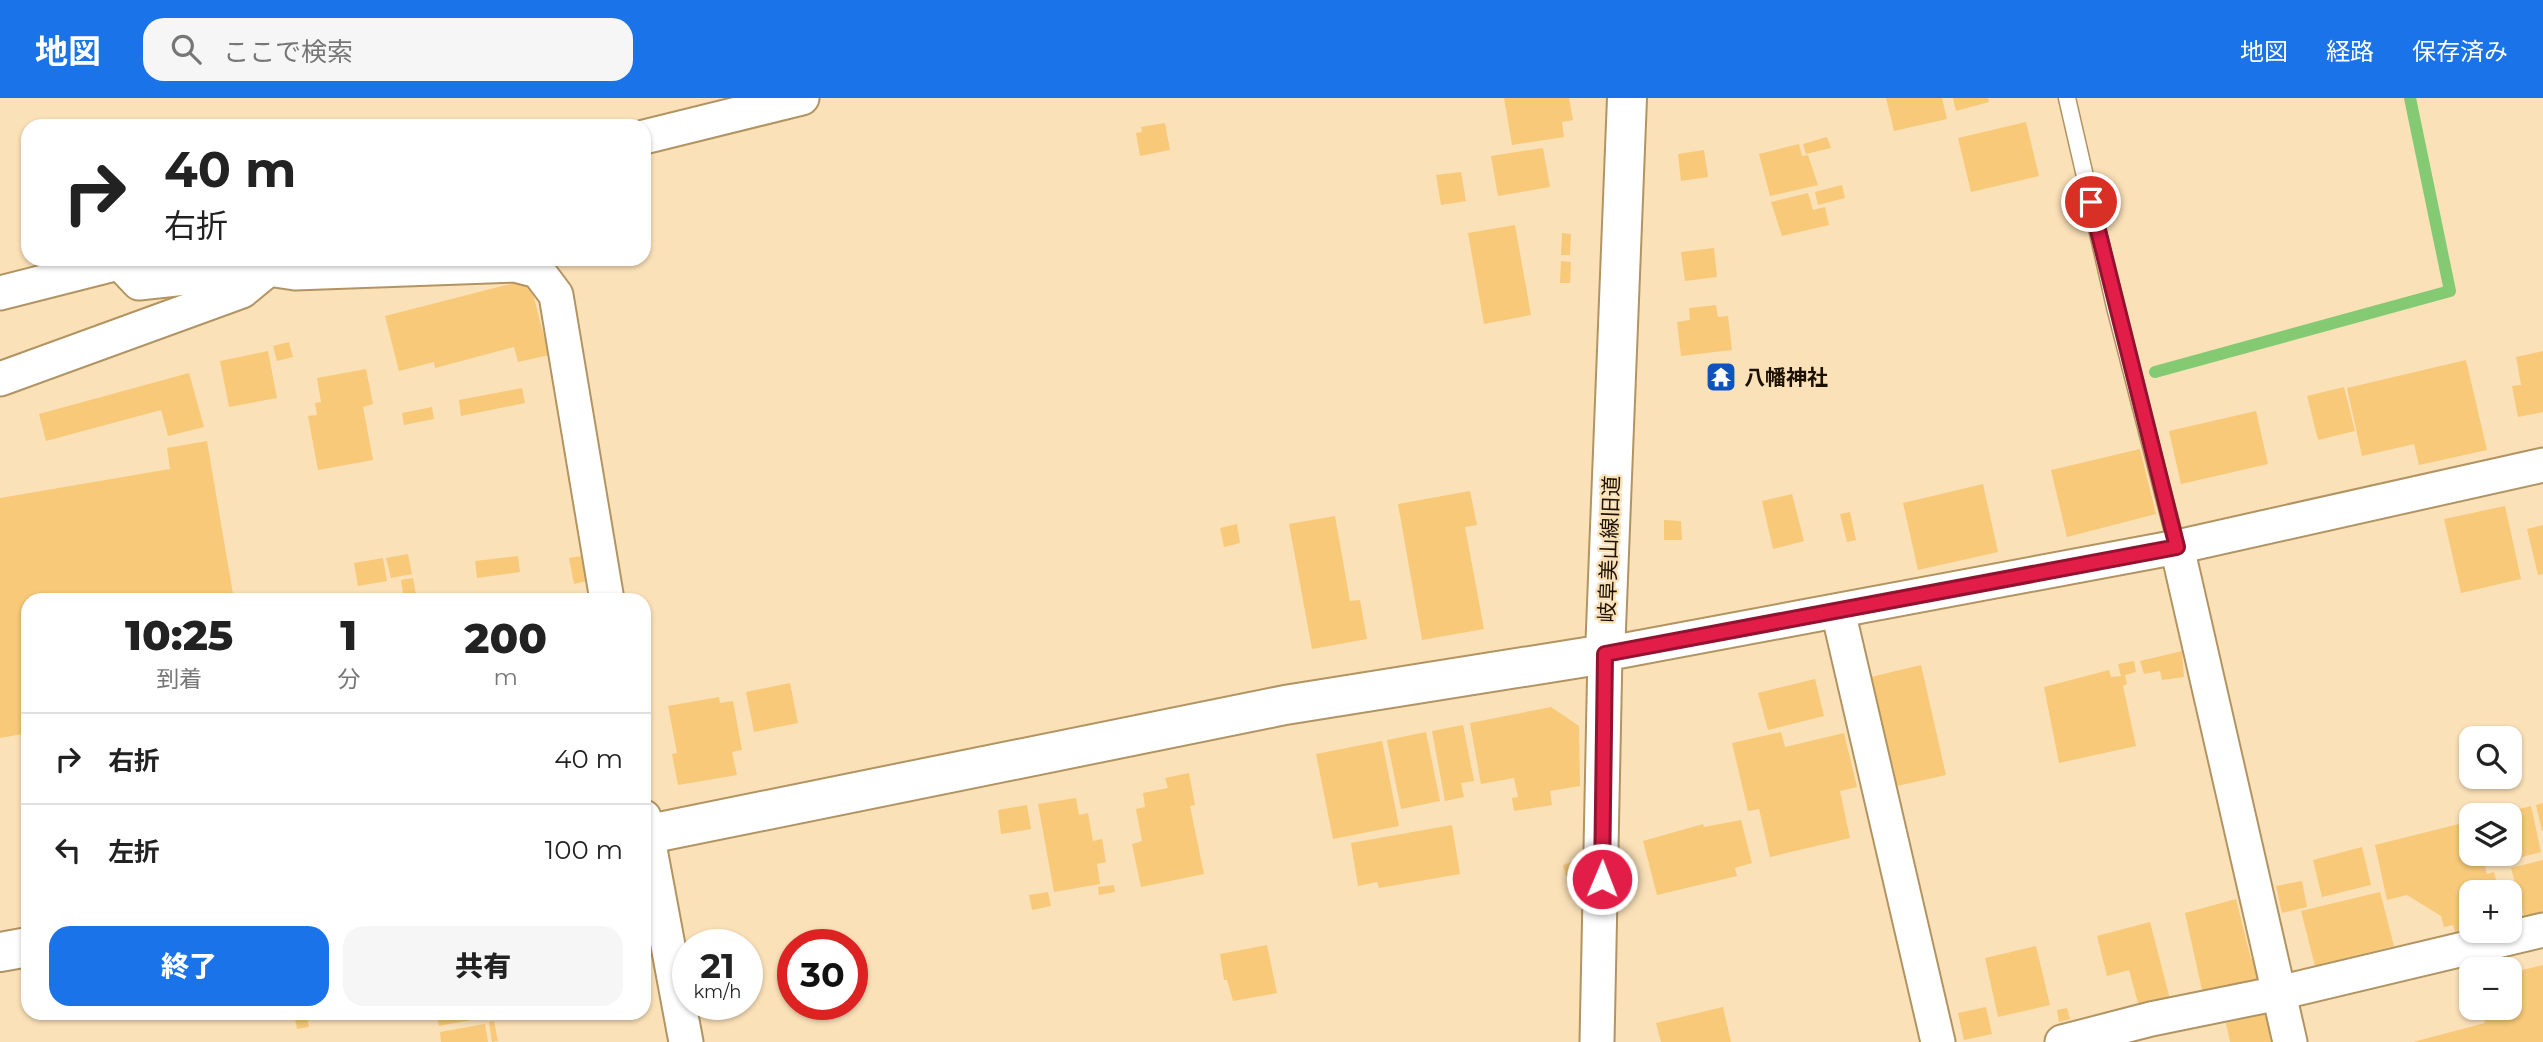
<!DOCTYPE html>
<html lang="ja">
<meta charset="utf-8">
<style>
body{margin:0;font-family:Montserrat,"Noto Sans JP",sans-serif;background:#f6f6f6;color:#222;height:100vh;display:flex;flex-direction:column;font-size:26px;white-space:nowrap}
*{box-sizing:border-box;margin:0}
p{font-size:23px;color:#767676}
.icon{flex:none;width:38px;height:38px;fill:none;stroke:currentColor;stroke-width:2;stroke-linecap:round;stroke-linejoin:round}
.map{position:relative;flex:1;overflow:hidden}
.drawer{position:absolute;left:21px;top:495px;width:630px;height:427px;display:flex;flex-direction:column;background:#fff;border-radius:21px;box-shadow:0 2px 5px #0004}
.drawer>*{flex:none}
.banner{position:absolute;left:21px;top:21px;width:630px;height:147px;border-radius:21px;box-shadow:0 2px 5px #0004;background:#fff;color:#222;overflow:hidden}
.controls{position:absolute;left:2459px;top:628px;display:grid;gap:14px}
.controls a{display:grid;place-items:center;width:63px;height:63px;border-radius:14px;background:#fff;box-shadow:0 2px 5px #0004;font-size:35px}
.speed{position:absolute;left:672px;top:831px;display:flex;gap:14px;font-size:35px;font-weight:700;text-align:center}
.speed>*{display:grid;place-content:center;width:91px;height:91px;border-radius:50%;background:#fff;box-shadow:0 2px 5px #0004;line-height:1}
.speed small{font-size:18px;font-weight:400}
.speed .limit{border:10px solid #d22;background:#fff;color:#111}
.pin{position:absolute;display:grid;place-items:center;width:60px;height:60px;color:#fff;margin:-30px;border:4px solid #fff;border-radius:50%;box-shadow:0 2px 7px #0007}
.me{position:absolute;width:77px;margin:-38px;rotate:1deg;stroke-linejoin:round;filter:drop-shadow(0 0 5px #0008)}
.turn{display:flex;align-items:center;gap:24px;height:147px;padding:0 28px;font-size:32px}
.turn .icon{width:91px;height:91px;stroke-width:2.5}
.turn b{display:block;font-size:49px;line-height:60px}
.eta{display:flex;justify-content:space-evenly;align-items:center;height:119px;text-align:center}
.eta b{font-size:42px;font-weight:800;line-height:49px}
.button{display:flex;gap:14px;margin-top:auto;padding:14px 28px}
.button a{flex:1;height:80px;border-radius:21px;background:#1a73e8;color:#fff;font-size:28px;font-weight:800;line-height:80px;text-align:center}
.button a+a{background:#f6f6f6;color:#222}
ul{padding:0;list-style:none}
li{display:flex;align-items:center;gap:21px;height:91px;padding:0 28px;border-top:2px solid #e0e0e0}
li div{flex:1}
li b{display:block;font-size:26px}
li em{font-style:normal}
header{display:flex;align-items:center;gap:42px;box-sizing:border-box;height:98px;padding:0 35px;background:#1a73e8;color:#fff}
header strong{font-size:33px}
nav{display:flex;gap:38px;margin-inline-start:auto;font-size:24px}
.search{width:490px;height:63px;background:#f6f6f6;display:flex;align-items:center;gap:18px;box-sizing:border-box;padding:0 24px;border-radius:21px;color:#767676;font-size:26px}
.map>svg:first-child{display:block}
.lines{fill:none;stroke-linecap:round;stroke-linejoin:round}
.stream{stroke:#83ca73;stroke-width:12}
.building{fill:#f7c979}
.service-casing{stroke:#b29462;stroke-width:19}
.minor-casing{stroke:#b29462;stroke-width:37}
.tertiary-casing{stroke:#b29462;stroke-width:42}
.service{stroke:#fff;stroke-width:16}
.minor{stroke:#fff;stroke-width:33}
.tertiary{stroke:#fff;stroke-width:38}
.route-casing{stroke:#92132f;stroke-width:18}
.route{stroke:#e11d48;stroke-width:12}
.labels{text-anchor:middle;dominant-baseline:central;stroke-width:5;stroke-linejoin:round;paint-order:stroke}
.poi-label{font-size:21px;font-weight:bold;fill:#1c1100;stroke:#fbe1b8;text-anchor:start}
.street-label{font-size:21px;fill:#1c1100;stroke:#fbe1b8}
</style>
<header>
<strong>地図</strong>
<div class="search"><svg class="icon" aria-label="search" viewBox="0 0 24 24"><circle cx="10" cy="10" r="6"/><path d="M15 15l6 6"/></svg>ここで検索</div>
<nav><a>地図</a><a>経路</a><a>保存済み</a></nav>
</header>
<div class="map">
<svg width="2543" height="944" viewBox="0 0 2543 944">
<rect width="100%" height="100%" fill="#fbe1b8"/>
<g class="lines">
<path class="stream" d="M2155 274 2450 193 2410 0"/>
</g>
<g class="building">
<path d="M1504 0H1569L1573 22 1562 24 1564 39 1512 47Z"/>
<path d="M1886 0H1942L1947 21 1894 33Z"/>
<path d="M1953 0H1988L1989 4 1956 13Z"/>
<path d="M2026 24 2039 78 1971 94 1958 40Z"/>
<path d="M1165 25 1170 52 1140 58 1136 35 1142 34 1141 29Z"/>
<path d="M1827 39 1831 50 1806 56 1803 46Z"/>
<path d="M1799 46 1802 58 1808 57 1818 87 1770 98 1759 56Z"/>
<path d="M1543 50 1550 89 1498 98 1491 58Z"/>
<path d="M1704 52 1708 79 1681 83 1678 56Z"/>
<path d="M1461 74 1466 103 1441 107 1436 77Z"/>
<path d="M1842 87 1845 100 1818 107 1815 94Z"/>
<path d="M1808 95 1813 112 1825 109 1829 127 1782 138 1771 104Z"/>
<path d="M1515 127 1531 217 1484 226 1468 135Z"/>
<path d="M1562 135 1571 136 1570 157H1561Z"/>
<path d="M1714 150 1717 179 1685 183 1681 154Z"/>
<path d="M1561 163 1571 164 1570 185H1560Z"/>
<path d="M529 181 549 257 518 264 514 249 435 270 434 264 399 273 385 218Z"/>
<path d="M1716 207 1718 219 1728 218 1732 252 1681 258 1677 224 1690 222 1689 210Z"/>
<path d="M289 244 293 259 277 263 273 248Z"/>
<path d="M268 253 277 300 229 309 220 263Z"/>
<path d="M2543 253V314L2518 319 2512 288 2521 287 2516 259Z"/>
<path d="M2466 262 2487 352 2419 367 2414 346 2362 358 2347 290Z"/>
<path d="M366 271 373 306 363 309 373 362 318 372 308 318 317 317 315 305 321 304 317 280Z"/>
<path d="M189 275 204 329 168 338 161 312 46 343 39 316Z"/>
<path d="M2344 289 2355 333 2318 342 2307 298Z"/>
<path d="M522 290 525 305 461 318 459 302Z"/>
<path d="M432 309 434 321 404 327 402 315Z"/>
<path d="M2256 313 2268 366 2181 386 2169 333Z"/>
<path d="M207 343 234 502H28V635L0 640V400L170 371 167 350Z"/>
<path d="M2140 351 2156 416 2067 439 2051 372Z"/>
<path d="M1983 386 1998 454 1918 472 1903 405Z"/>
<path d="M1470 393 1477 427 1465 429 1484 531 1422 542 1398 406Z"/>
<path d="M1792 396 1804 443 1773 451 1762 403Z"/>
<path d="M2505 408 2521 481 2461 495 2444 421Z"/>
<path d="M1850 414 1856 442 1847 444 1840 416Z"/>
<path d="M1335 418 1350 503 1360 502 1367 541 1312 551 1289 426Z"/>
<path d="M1664 422 1681 423 1682 442H1664Z"/>
<path d="M1237 426 1240 445 1224 449 1220 430Z"/>
<path d="M2543 427V476L2538 477 2527 431Z"/>
<path d="M408 456 412 476 391 480 386 460Z"/>
<path d="M518 458 520 474 477 480 475 463Z"/>
<path d="M582 458 587 483 574 486 569 460Z"/>
<path d="M383 460 387 483 358 488 354 465Z"/>
<path d="M413 480 417 502H404L401 482Z"/>
<path d="M2182 553 2184 579 2162 582 2160 573 2144 576 2140 563Z"/>
<path d="M2134 563 2136 574 2125 577 2127 586 2123 588 2136 648 2059 665 2044 589 2109 572 2111 579 2121 578 2118 566Z"/>
<path d="M1921 567 1946 677 1897 688 1871 579Z"/>
<path d="M1815 581 1824 618 1768 632 1758 595Z"/>
<path d="M790 585 798 625 754 634 746 594Z"/>
<path d="M719 599 720 605 733 603 742 652 732 654 737 677 678 687 672 656 677 655 668 608Z"/>
<path d="M1551 609 1579 628 1580 688 1550 693 1552 707 1514 713 1512 700 1518 699 1514 680 1481 686 1470 625Z"/>
<path d="M1463 627 1474 683 1461 685 1464 699 1445 703 1432 633Z"/>
<path d="M1426 634 1440 703 1401 711 1387 642Z"/>
<path d="M1781 634 1785 649 1844 635 1857 689 1840 693 1850 740 1770 759 1759 711 1748 713 1732 645Z"/>
<path d="M1382 643 1399 728 1333 741 1316 656Z"/>
<path d="M1189 675 1195 707 1190 708 1204 776 1141 789 1132 746 1142 743 1136 711 1145 709 1143 695 1168 690 1165 680Z"/>
<path d="M1076 700 1079 717 1088 715 1093 743 1102 741 1106 764 1097 766 1100 786 1054 794 1038 706Z"/>
<path d="M2543 705V733H2542L2536 707Z"/>
<path d="M1027 707 1031 731 1001 736 998 712Z"/>
<path d="M2531 708 2541 754 2507 763 2510 718 2496 717Z"/>
<path d="M1741 722 1752 765 1735 770 1737 778 1657 797 1643 743 1703 726 1704 729Z"/>
<path d="M2471 723V756H2482L2487 776 2494 774 2499 794H2471V834L2456 838 2453 827 2444 829 2441 818 2407 797 2387 802 2375 747Z"/>
<path d="M1452 727 1460 776 1379 790 1377 784 1358 788 1351 745Z"/>
<path d="M2362 749 2371 787 2322 799 2313 762Z"/>
<path d="M2543 762V814L2524 818 2511 770Z"/>
<path d="M1573 764 1575 776 1566 778 1563 767Z"/>
<path d="M2302 783 2307 809 2282 815 2276 788Z"/>
<path d="M1114 787 1115 794 1099 797 1098 789Z"/>
<path d="M1048 794 1051 808 1032 812 1029 797Z"/>
<path d="M2380 794 2394 848 2315 868 2301 813Z"/>
<path d="M2236 801 2251 861 2258 859 2265 887 2204 901 2185 815Z"/>
<path d="M2150 824 2172 909 2141 916 2129 872 2107 878 2097 838Z"/>
<path d="M1267 847 1277 895 1233 903 1227 882H1224L1220 856Z"/>
<path d="M2036 848 2050 907 1998 919 1985 860Z"/>
<path d="M2543 867V944H2413L2485 925 2481 910H2510V875Z"/>
<path d="M1723 909 1731 944H1661L1656 925Z"/>
<path d="M1986 909 1992 936 1964 942 1958 915Z"/>
<path d="M2067 910 2070 921 2059 924 2057 912Z"/>
<path d="M2272 913 2280 944H2230L2226 925Z"/>
<path d="M294 915H306L309 929 297 931Z"/>
<path d="M436 915H492L493 918 439 928Z"/>
<path d="M494 923 498 943 492 944 489 924Z"/>
<path d="M485 926 488 944H441L440 934Z"/>
</g>
<g class="lines">
<g class="service-casing">
<path id="service" d="M2067 0 2115 209 2177 449"/>
</g>
<g class="minor-casing">
<g id="minor">
<path d="M644 39 802 0"/>
<path d="M119 164 139 185 268 171 295 175 515 167 538 173 556 197 607 502"/>
<path d="M0 195 134 161"/>
<path d="M0 281 242 193 265 174"/>
<path d="M2177 449 2290 944"/>
<path d="M1838 513 1938 944"/>
<path d="M644 719 686 944"/>
<path d="M1597 944 1605 556 2177 449 2543 367"/>
<path d="M2062 944 2151 921 2279 895 2543 832"/>
</g>
</g>
<g class="tertiary-casing">
<g id="tertiary">
<path d="M644 737 1285 607 1605 556 1627 0"/>
<path d="M0 854 28 849"/>
</g>
</g>
<use href="#service" class="service"/>
<use href="#minor" class="minor"/>
<use href="#tertiary" class="tertiary"/>
</g>
<g class="lines">
<g class="route-casing">
<path id="route" d="M1602 781 1605 556 2177 449 2091 104"/>
</g>
<use href="#route" class="route"/>
</g>
<defs>
<g id="temple-square" transform="scale(1.575)"><rect x="-9" y="-9" width="18" height="18" rx="4" fill="#0c53bd" stroke="#fbe1b8"/><path d="M0-6L5-2H3V0L6.5 2.5H4V6H1.5V3h-3V6H-4V2.5H-6.5L-3 0V-2H-5Z" fill="#fff"/></g>
</defs>
<g fill-rule="evenodd">
<use href="#temple-square" x="1721" y="279"/>
</g>
<g class="labels">
<g class="poi-label">
<text x="1744" y="279">八幡神社</text>
</g>
<g class="street-label">
<text transform="translate(1609 451) rotate(-88)">岐阜美山線旧道</text>
</g>
</g>
</svg>
<div class="controls">
<a><svg class="icon" aria-label="search" viewBox="0 0 24 24"><circle cx="10" cy="10" r="6"/><path d="M15 15l6 6"/></svg></a>
<a><svg class="icon" aria-label="layers" viewBox="0 0 24 24"><path d="M12 4l9 5-9 5-9-5zM3 14l9 5 9-5"/></svg></a>
<a>+</a>
<a>−</a>
</div>
<div class="speed"><div>21<small>km/h</small></div><div class="limit">30</div></div>
<div class="pin" style="left:2091px;top:104px;background:#d93025"><svg class="icon" aria-label="arrive" viewBox="0 0 24 24"><path d="M6 21V4h12l-3 4 3 4H6"/></svg></div>
<svg class="me" style="left:1602px;top:781px" viewBox="-20 -20 40 40"><circle r="17" fill="#e11d48" stroke="#fff" stroke-width="3"/><path d="M0-11L8 9 0 5-8 9z" fill="#fff"/></svg>
<div class="banner">
<div class="turn"><svg class="icon" aria-label="right" viewBox="0 0 24 24"><path d="M7 20v-9h11M14 6l5 5-5 5"/></svg><div><b>40 m</b>右折</div></div>
</div>
<section class="drawer">
<div class="eta">
<div><b>10:25</b><p>到着</p></div>
<div><b>1</b><p>分</p></div>
<div><b>200</b><p>m</p></div>
</div>
<ul>
<li><svg class="icon" aria-label="right" viewBox="0 0 24 24"><path d="M7 20v-9h11M14 6l5 5-5 5"/></svg><div><b>右折</b></div><em>40 m</em></li>
<li><svg class="icon" aria-label="left" viewBox="0 0 24 24"><path d="M17 20v-9H6M10 6l-5 5 5 5"/></svg><div><b>左折</b></div><em>100 m</em></li>
</ul>
<div class="button"><a>終了</a><a>共有</a></div>
</section>
</div>
